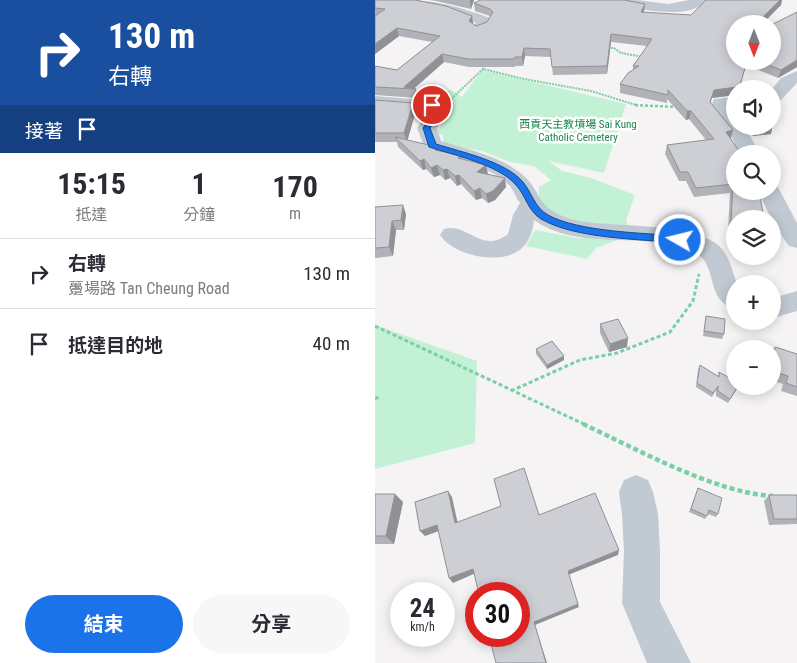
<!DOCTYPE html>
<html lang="zh-TW">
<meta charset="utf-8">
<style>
body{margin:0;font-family:"Roboto Condensed","Noto Sans TC",sans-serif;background:#f7f7f7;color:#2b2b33;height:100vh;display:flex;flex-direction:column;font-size:19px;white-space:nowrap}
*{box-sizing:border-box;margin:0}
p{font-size:16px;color:#7c7c81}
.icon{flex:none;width:28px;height:28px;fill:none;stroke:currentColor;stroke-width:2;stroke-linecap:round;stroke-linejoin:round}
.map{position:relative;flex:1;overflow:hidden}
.panel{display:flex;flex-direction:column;background:#fff;width:375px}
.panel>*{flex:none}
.banner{background:#1a4fa0;color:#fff;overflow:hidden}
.needle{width:32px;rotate:180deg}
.buttons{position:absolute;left:351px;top:15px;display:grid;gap:10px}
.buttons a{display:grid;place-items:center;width:55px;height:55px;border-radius:50%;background:#fff;box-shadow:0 2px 12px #0003;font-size:25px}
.speed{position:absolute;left:15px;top:582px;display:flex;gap:10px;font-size:25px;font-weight:700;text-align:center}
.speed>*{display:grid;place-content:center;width:65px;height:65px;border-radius:50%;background:#fff;box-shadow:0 2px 12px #0003;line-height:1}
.speed small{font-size:12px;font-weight:400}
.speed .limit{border:8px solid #d22;background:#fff;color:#111}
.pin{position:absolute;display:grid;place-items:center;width:42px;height:42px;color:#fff;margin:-21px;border:2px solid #fff;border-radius:50%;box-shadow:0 1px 5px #0007}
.me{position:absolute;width:55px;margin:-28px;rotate:278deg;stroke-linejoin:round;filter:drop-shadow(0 0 4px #0008)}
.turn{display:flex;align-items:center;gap:18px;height:105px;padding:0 25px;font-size:22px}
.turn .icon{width:65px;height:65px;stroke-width:2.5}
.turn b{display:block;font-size:35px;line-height:42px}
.then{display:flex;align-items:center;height:48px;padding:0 25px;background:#0003;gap:10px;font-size:19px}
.eta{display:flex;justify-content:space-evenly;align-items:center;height:85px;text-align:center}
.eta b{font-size:30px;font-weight:700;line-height:35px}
.primary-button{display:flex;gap:10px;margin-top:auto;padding:10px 25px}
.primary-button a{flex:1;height:58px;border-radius:30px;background:#1a73e8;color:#fff;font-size:20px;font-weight:700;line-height:58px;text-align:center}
.primary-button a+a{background:#f7f7f7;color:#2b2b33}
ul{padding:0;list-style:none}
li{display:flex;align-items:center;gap:15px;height:70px;padding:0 25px;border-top:1px solid #e1e1e2}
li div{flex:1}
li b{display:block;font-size:19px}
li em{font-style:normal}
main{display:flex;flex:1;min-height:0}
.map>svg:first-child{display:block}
</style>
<main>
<section class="panel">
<div class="banner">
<div class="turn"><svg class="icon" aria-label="right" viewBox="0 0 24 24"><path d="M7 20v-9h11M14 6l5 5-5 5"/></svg><div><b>130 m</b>右轉</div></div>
<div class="then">接著<svg class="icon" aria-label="arrive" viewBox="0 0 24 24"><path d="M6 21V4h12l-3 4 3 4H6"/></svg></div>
</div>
<div class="eta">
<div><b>15:15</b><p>抵達</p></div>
<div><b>1</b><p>分鐘</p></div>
<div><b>170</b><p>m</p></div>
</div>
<ul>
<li><svg class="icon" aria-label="right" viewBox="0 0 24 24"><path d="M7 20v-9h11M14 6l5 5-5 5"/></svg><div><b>右轉</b><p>躉場路 Tan Cheung Road</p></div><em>130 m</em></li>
<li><svg class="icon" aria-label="arrive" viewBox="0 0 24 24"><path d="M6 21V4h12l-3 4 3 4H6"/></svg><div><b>抵達目的地</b></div><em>40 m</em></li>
</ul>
<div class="primary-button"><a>結束</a><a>分享</a></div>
</section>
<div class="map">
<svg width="422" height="663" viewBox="0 0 422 663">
<rect width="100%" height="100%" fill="#f5f3f3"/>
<path fill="#c3f1d5" d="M107 70 251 104 229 173 174 161 187 171 216 178 260 195 251 220 255 235 221 248 212 259 151 246 160 230 208 239 207 223 163 209 164 187 176 180 159 166 135 162 107 151 69 145 68 135 60 133 67 125 61 93 76 90 87 97Z
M0 325 102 361 100 443 0 469Z"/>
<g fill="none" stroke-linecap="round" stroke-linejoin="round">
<path stroke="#7ad0a6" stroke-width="2" stroke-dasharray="2 1" stroke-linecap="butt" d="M233 48H239L246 53 268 57
M110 65 108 69 149 79 216 91 264 106
M74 101 108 69"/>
<path stroke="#7ad0a6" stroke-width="2.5" stroke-dasharray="3 2" stroke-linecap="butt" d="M260 105 301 107"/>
<path stroke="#7ad0a6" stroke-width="3" stroke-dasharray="4 2.5" stroke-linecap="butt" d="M0 326 211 425
M136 391 205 360 242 353 295 332 318 301 324 274
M0 399 5 396"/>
<path stroke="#7ad0a6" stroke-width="4.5" stroke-dasharray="5 3" stroke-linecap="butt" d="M208 424C262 449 340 493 398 496"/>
<path fill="#c1cad2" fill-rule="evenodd" d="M26 0C61 0 82 6 115 18L117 21C112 29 108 34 99 31L97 28 101 23 73 12 28 3Z
M232 0H262L293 4 314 0H332C315 22 262 8 239 4Z
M422 71V83L404 102 398 103 397 89 406 78Z
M0 96 63 101 71 112 62 128 66 141C93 150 128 156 150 177 165 191 162 205 185 215 200 222 218 223 234 224 263 226 292 226 321 235 329 237 338 240 344 246 355 256 357 271 362 284H360V309C334 301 341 278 329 260 325 254 316 250 309 248 261 232 203 251 159 220 158 229 156 238 149 246 131 267 79 257 65 235L69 229C93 222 106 255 133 234L138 215 145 203C141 198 139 191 135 186 117 166 75 158 50 149L42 128 53 112 51 110 0 106Z
M360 97V107L353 109 360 117V126H368L376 137 384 154H364L357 138 335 109 339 99Z
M398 185 402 186 405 191 422 223V248L414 246 399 225 383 191H398Z
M422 291V311L398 318V298Z
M261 475 273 480 278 492 283 514 285 551V602L316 663H272L247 603 249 551 247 514 244 492 249 480Z"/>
</g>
<path fill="#b0b2b7" d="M0 0 97 16 98 24 101 26 112 22 115 16 100 11 99 3 270 4 269 13 316 15 331 0H407L406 5 387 24H360V61H398L422 67 403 78 371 65 364 89H360V95L337 98 336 103 358 130 356 138 388 213 386 219H360V233L353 232 355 193 319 197 311 181H304L290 154 292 145 331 140 314 119 311 120 292 99V103L245 93V84L258 70V66L272 46 236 42 232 74 178 75 176 57 150 56 148 66H140V67H94L69 62 39 89H41L43 98 0 95V66L22 70 57 42 24 36 0 54Z
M54 0H99L96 9 61 1Z
M0 100 38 103 41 111 32 140 63 151 88 156V160L113 174 131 187 120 200 113 203 107 198 101 200 86 184 82 186 75 178 70 180 65 175 59 177 51 169 48 170 23 147 22 142H0Z
M370 126H395L396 134 378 136Z
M0 207 31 214 29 230H21L18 256 0 258Z
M331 316 349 334 347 339 328 336Z
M225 324 252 347 234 352 225 333Z
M400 347 422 354V396L406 391 408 384 399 381 401 374 398 373V352Z
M161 349 189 360 172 369 161 354Z
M325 365 343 376 344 372 364 386 353 403 341 396V390L337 397 321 387 323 370Z
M323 488 343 514 341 517 333 514 330 519 314 512Z
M0 494 28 502 19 544H0Z
M394 495H422V524L394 525 389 501Z"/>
<path fill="#909195" d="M95 0H99L96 9 95 2Z
M405 0H407L406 5 387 24H381Z
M270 4 269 11 265 20 266 12Z
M97 16 98 24 94 21Z
M22 28 24 36 0 54V44Z
M236 34V42L232 74V66Z
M149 48 150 56 148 66 147 57Z
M67 54 69 62 38 89 29 87Z
M422 60V67L403 78 406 70Z
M362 87 361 89H360V95L337 98 334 110 339 90Z
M38 103 41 111 32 142 29 133Z
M312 111H316L314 119 311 120Z
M397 129 396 134 378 136 379 131Z
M358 130 355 139 351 132Z
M49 159 51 169 48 170 45 161Z
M62 165 65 175 59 177 56 168Z
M111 165 113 174 102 172Z
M72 169 75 178 70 180 68 170Z
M84 175 86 184 82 186 80 176Z
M130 178 131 187 120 200 113 203 111 194Z
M105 188 107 198 101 200 99 191Z
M28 205 31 214 29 230 26 220Z
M17 221 21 230 18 256 14 247Z
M253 338 252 347 234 352 235 344Z
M189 356V360L172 369V365Z
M73 491 77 497 84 529 80 523Z
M20 494 28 502 19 544 11 536Z
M62 525 67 530 50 536 45 531Z
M244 550 243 555 193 575V571Z
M98 569 101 573 78 583 74 578Z
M203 604 204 607 160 625 172 663H171L159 622Z"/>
<path fill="#cdcfd5" stroke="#909195" d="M0 0H40L71 6 97 16 94 21 101 26 112 22 118 12 115 9 99 3 105 0H249L270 4 266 12 316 15 331 0H405L381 24H360V61H372L364 89 362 87 339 90 335 102 358 130 351 132 366 154H360V191H384L388 213 372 212 371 219H360V224L356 223 358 184 321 188 313 172H305L292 145 339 139 316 111H312L293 90V95L245 84 253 73 264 66H258L277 39 236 34 232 66 177 67 175 49 149 48 147 57H140L139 59H93L67 54 29 87 41 89 0 87V66L22 70 65 36 22 28 0 44V16L10 9 0 8Z
M422 12V60L406 70 384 61H398V24Z
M0 100 38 103 29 133H0Z
M375 126H395L397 129 379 131Z
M20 137 62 147 60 150 88 156 83 158 111 165 102 172 130 178 118 191 111 194 105 188 99 191 84 175 80 176 72 169 68 170 62 165 56 168 49 159 45 161Z
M28 205 26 220 17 221 14 247 0 248V207Z
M331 316 350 319 349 334 329 331Z
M243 319 253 338 235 344 225 324Z
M177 341 189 356 172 365 161 349Z
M400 347 422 354V387L411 383 413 376 404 373 405 366 398 363Z
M325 365 344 377V372L360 381V386H363L355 399 343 391V386L338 393 322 383Z
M149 468 164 515 220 493 244 550 193 571 203 604 159 622 171 663H121L114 636H144V594H104L98 569 74 578 62 525 45 531 40 502 73 491 80 523 126 506 119 479Z
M323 488 347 498 343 514 334 510 332 516 316 509Z
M0 494H20L11 536H0Z
M394 495H422V519H399Z"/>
<path fill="#1a73e8" stroke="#114b97" d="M54 103H60L66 112 55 128 61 144C86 152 130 161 148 182 157 193 160 208 173 215 204 232 269 233 305 236L310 240 305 243C266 239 200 239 166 219 153 211 151 196 141 185 124 165 79 155 54 147L48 128 59 112 53 105Z"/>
<g text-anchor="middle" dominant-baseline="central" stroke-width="5" stroke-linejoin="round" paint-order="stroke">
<g font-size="11" fill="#17864f" stroke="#fff">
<text x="203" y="124">西貢天主教墳場 Sai Kung<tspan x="203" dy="13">Catholic Cemetery</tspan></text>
</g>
</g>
</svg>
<div class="buttons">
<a><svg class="needle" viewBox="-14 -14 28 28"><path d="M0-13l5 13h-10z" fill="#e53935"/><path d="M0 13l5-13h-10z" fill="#7c7c81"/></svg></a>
<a><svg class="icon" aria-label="sound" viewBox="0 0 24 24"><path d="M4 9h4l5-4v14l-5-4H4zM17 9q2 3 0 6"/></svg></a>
<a><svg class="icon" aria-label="search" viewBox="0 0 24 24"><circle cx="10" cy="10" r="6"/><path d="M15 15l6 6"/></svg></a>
<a><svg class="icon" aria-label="layers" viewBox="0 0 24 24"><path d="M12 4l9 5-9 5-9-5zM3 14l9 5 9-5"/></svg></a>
<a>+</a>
<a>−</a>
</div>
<div class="speed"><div>24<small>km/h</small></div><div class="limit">30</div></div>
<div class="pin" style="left:57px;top:105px;background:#d93025"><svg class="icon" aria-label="arrive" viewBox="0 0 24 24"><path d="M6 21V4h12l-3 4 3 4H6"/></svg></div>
<svg class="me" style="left:305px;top:240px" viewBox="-20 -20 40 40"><circle r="17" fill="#1a73e8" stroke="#fff" stroke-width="3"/><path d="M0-11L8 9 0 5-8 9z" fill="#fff"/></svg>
</div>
</main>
